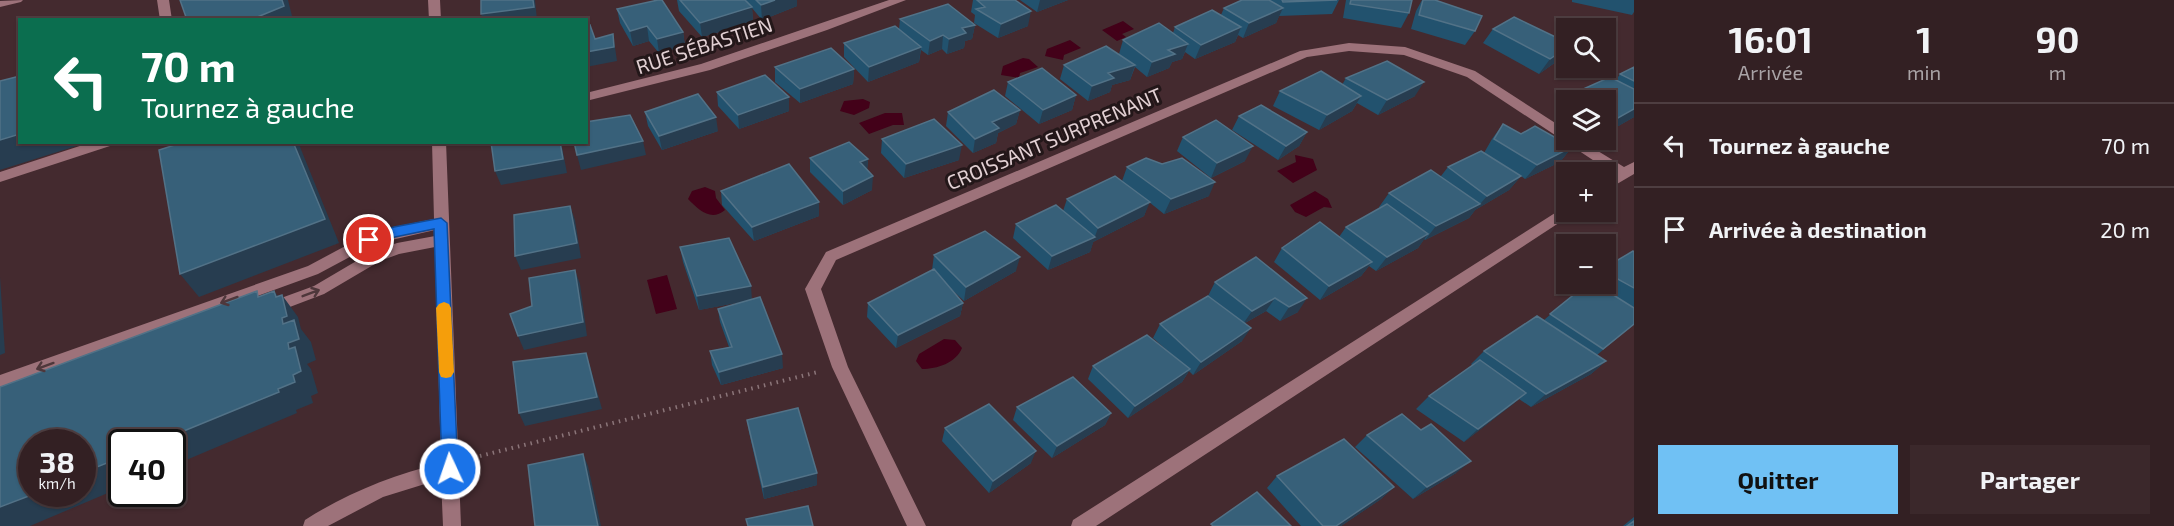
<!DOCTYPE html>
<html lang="fr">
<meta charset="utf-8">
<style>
body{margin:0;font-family:"Exo 2",sans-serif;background:#3b282b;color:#f1f3f6;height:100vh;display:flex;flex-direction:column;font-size:22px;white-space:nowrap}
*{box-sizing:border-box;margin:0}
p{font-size:20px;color:#a9a3a6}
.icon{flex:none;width:33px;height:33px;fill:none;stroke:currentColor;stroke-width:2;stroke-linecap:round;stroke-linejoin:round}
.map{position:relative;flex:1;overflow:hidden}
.details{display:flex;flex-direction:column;background:#332023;width:540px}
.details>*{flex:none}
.hud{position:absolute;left:18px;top:18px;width:570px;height:126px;border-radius:0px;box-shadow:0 2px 4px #0004,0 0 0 2px #4e3e41;background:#0b6e4f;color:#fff;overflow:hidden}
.buttons{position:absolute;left:1556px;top:18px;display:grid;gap:12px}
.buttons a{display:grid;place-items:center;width:60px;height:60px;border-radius:0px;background:#332023;box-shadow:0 2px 4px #0004,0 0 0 2px #4e3e41;font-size:30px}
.speed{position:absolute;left:18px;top:429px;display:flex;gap:12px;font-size:30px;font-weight:700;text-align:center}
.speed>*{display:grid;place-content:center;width:78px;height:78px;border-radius:50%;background:#332023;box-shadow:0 2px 4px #0004,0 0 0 2px #4e3e41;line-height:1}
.speed small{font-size:15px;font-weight:400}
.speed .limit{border:3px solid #111;border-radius:9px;background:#fff;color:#111}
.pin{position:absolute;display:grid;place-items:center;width:51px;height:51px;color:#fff;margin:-26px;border:3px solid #fff;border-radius:50%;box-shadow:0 2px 6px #0007}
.me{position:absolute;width:66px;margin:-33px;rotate:357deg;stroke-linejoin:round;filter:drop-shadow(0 0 4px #0008)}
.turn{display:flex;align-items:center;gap:21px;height:126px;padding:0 24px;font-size:27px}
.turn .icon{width:78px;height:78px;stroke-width:2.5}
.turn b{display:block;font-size:42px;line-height:51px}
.eta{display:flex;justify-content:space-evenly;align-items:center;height:102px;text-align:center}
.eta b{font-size:36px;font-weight:700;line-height:42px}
.action{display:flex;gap:12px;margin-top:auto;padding:12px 24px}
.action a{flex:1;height:69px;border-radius:0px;background:#70c1f4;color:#111;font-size:24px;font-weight:700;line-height:69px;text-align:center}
.action a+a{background:#3b282b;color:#f1f3f6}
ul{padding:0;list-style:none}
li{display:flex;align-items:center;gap:18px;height:84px;padding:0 24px;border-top:2px solid #4e3e41}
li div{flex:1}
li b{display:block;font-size:22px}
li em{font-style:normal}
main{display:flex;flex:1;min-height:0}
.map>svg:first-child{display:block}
</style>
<main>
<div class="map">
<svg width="1634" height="526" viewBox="0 0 1634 526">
<rect width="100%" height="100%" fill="#442a2f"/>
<path fill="#430119" d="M1123 21 1134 29 1122 34 1126 37 1117 41 1102 30Z
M1070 40 1081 48 1064 55 1063 60 1045 56 1047 49Z
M1023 58 1029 59 1038 67 1020 73 1019 78 1001 75 1003 66Z
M863 99 870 102 869 108 854 115 840 111 844 101Z
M885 113H902L904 125H893L869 134 859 123Z
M1295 155 1313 159 1317 170 1293 183 1277 171 1296 162Z
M705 187 715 191 716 198 725 210C711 222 699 210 688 199L692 191Z
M1315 191 1328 199 1332 208 1324 207 1306 217 1295 212 1290 205Z
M667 275 677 309 656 314 647 280Z
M944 339 955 340 962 348C956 363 937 369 922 369L916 361 919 354Z"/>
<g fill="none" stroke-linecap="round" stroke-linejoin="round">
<path stroke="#8b7579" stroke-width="4" stroke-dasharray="1.5 5" stroke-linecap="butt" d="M480 456 818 372"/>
<path fill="#9d727a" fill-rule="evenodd" d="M23 0 21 2 0 7V1Z
M157 0H169L172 20H160Z
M428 0H440L441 20H429Z
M889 0H906L827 30 710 70 586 101V93L701 64Z
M1349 43 1405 47 1475 71 1566 130V140H1580L1624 167 1634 162V174L1605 191V179L1614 174 1467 77 1404 55 1349 51 1307 57 836 260 821 289 848 367 926 526H907L832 367 805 289 826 252 1300 51Z
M92 142H114L113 145 0 182V172Z
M432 142H446L461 526H443L441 479 383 497 328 526H303L305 520C347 493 393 475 441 463L435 247 399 254 380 261 324 294 274 313 268 315 262 313 260 309 262 305 314 286 370 253 397 243 435 236V230L374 244 318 274 0 389V375L308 266 364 236 394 227 434 219Z
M1566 206V212H1573L1571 215 1096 526H1071L1073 520Z"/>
</g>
<path fill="#22526e" d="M677 0H797V6L762 20 752 8 753 22 702 37 679 11Z
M973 0H1015L1028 26 998 38 974 23 975 15 971 12Z
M1020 0H1068L1037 12Z
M1242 0H1339L1332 14 1279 16 1276 23 1243 38 1238 35 1235 42 1195 59 1185 52 1182 59 1172 62 1169 68 1147 77 1135 67 1130 80 1112 85 1110 92 1088 101 1060 79 1064 65 1119 54 1123 40 1173 33 1175 27 1221 15 1224 8Z
M1346 0H1412L1409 13 1401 28 1343 18Z
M1422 0H1435L1475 31 1465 45 1411 29 1416 11Z
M1572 0H1634V12L1632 15 1572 2Z
M617 9 683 32 685 46 659 53 649 41 633 46 620 23Z
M900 19 975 25 972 39 965 41 964 48 947 54 942 49 928 55 921 50 919 62 868 82 844 57V43L899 29Z
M1493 29 1560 59 1539 74 1483 43Z
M775 67 854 69 853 84 800 103 775 82Z
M1634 67V117L1606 133 1605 100H1567L1572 94 1616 80 1620 74Z
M1346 78 1415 96 1378 115 1357 103 1352 111 1319 130 1273 106 1280 91 1342 85Z
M1008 82 1076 95 1072 110 1039 124 1005 96Z
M717 92 789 97V111L739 129 718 106Z
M1566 101V112L1560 108Z
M1020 110 1016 124 998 133 996 143 973 153 946 126 948 112Z
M645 112 718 131 662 150 648 126Z
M1239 116 1307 132 1299 146 1278 160 1232 130Z
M1503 124 1521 134 1572 147 1560 162 1525 179 1521 176 1509 190 1475 210 1469 218 1425 240 1424 239 1418 248 1376 271 1369 266 1361 276 1320 300 1274 262 1282 248 1339 237 1346 227 1380 208 1379 207 1389 193 1441 176 1448 167 1484 153 1492 139Z
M1183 137 1245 161 1211 178 1177 151Z
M882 139 959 160 904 178 881 153Z
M810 158 868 159 867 170 872 190 843 205 810 172Z
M1127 167 1209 196 1164 214 1149 202 1144 216 1093 242 1090 252 1048 270 1013 238 1016 224 1063 211 1067 199 1122 181Z
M721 191 819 202V216L754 241 722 205Z
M680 247 752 299 783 368 721 385 712 365 710 351 729 347 720 322 718 309 745 301 699 310 683 262Z
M1634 252V324L1597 355 1606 361 1591 374 1531 407 1519 399 1464 442 1416 409 1429 396 1473 366 1471 364 1484 351 1544 320 1586 284H1605V254L1618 260Z
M934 255 1016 271 964 301 950 288 963 303 960 316 896 348 867 317 868 303 933 270H932Z
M1256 257 1298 312 1280 321 1266 311 1245 323 1242 341 1193 375 1189 371 1182 382 1128 418 1088 379 1093 366 1170 353 1153 338 1160 324 1208 296 1215 282Z
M1017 407 1111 413 1105 425 1052 458 1013 420Z
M747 420 817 485 764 499 749 432Z
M945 428 1031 463 989 493 942 441Z
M1421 430 1456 473 1413 499 1355 447 1367 435Z
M1277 476 1394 487 1381 499 1341 526H1301L1267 488Z
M1634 517V526H1623Z"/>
<path fill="#273d50" d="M282 0H288L293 20H250Z
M533 0H535L537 20H483L481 14Z
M775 0H797V6L762 20 761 5Z
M1040 0H1068L1037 12Z
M752 7 753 22 702 37 700 23Z
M1283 8 1276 23 1243 38 1249 23Z
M1031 11 1028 26 998 38 1001 24Z
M975 25 972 39 965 41 964 48 947 54 949 39 962 28Z
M647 26 649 41 633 46 630 31Z
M1241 27 1235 42 1195 59 1201 45Z
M683 32 685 46 659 53 657 39Z
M613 34 617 61 586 67V52Z
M943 35 942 49 928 55 930 41Z
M1188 44 1182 59 1172 62 1169 68 1147 77 1152 62 1168 50Z
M921 47 919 62 868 82 869 67Z
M1566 48V52L1560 59 1539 74 1550 59Z
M1135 65 1130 80 1112 85 1110 92 1088 101 1092 86 1108 73Z
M854 69 853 84 800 103V89Z
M1424 82 1415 96 1378 115 1387 100Z
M1076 95 1072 110 1039 124 1043 110Z
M1361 96 1352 111 1319 130 1327 115Z
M789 97V111L739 129 738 115Z
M1634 109V117L1606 133 1618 118Z
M1020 110 1016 124 998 133 996 143 973 153 975 139 992 122Z
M716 117 718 131 662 150 659 136Z
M1307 132 1299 146 1278 160 1286 146Z
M20 134V142H89L0 170V140Z
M643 141 646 155 581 170 577 155Z
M293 142H298L339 243 199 297 180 274Z
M560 142H561L567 173 501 185 495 171Z
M962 145 959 160 904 178 906 164Z
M1253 146 1245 161 1211 178 1217 163Z
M1572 147 1560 162 1525 179 1537 165Z
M868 159 867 173 860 162Z
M873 176 872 190 843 205V191Z
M1521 176 1509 190 1475 210 1487 196Z
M1215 182 1209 196 1164 214 1171 199Z
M819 202V216L754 241 752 227Z
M1150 202 1144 216 1093 242 1098 228Z
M1480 204 1469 218 1425 240 1436 226Z
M570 206 575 220 581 258 521 270 515 256Z
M1428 234 1418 248 1376 271 1387 257Z
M1095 237 1090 252 1048 270 1052 256Z
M1020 257 1016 271 964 301 966 287Z
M1372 262 1361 276 1320 300 1329 286Z
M575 270 580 284 587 336 524 350 518 336Z
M0 277 5 353 0 355Z
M751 286 752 300 699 310 697 296Z
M274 291 284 304 282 295 298 317 301 329 311 342 316 360 307 364 311 369 318 393 311 396 313 403 296 410 297 413 172 466V442H157L278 389 293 375 289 349Z
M1275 298 1266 311 1243 324 1252 311Z
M1307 298 1298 312 1280 321 1289 307Z
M963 303 960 316 896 348 898 335Z
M1251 328 1242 341 1193 375 1201 362Z
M586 353 590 366 602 409 525 426 519 413Z
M782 354 783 368 721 385 719 372Z
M1606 361 1591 374 1531 407 1546 394Z
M1190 369 1182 382 1128 418 1135 406Z
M1526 393 1512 405 1464 442 1478 429Z
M1111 413 1105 425 1052 458 1057 446Z
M1036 451 1031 463 989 493 993 481Z
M583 454 588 466 601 526H598Z
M122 457V487L30 526H0V507L34 494H82V473Z
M1471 461 1456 473 1413 499 1427 487Z
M817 473V485L764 499 763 487Z
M1394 487 1381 499 1341 526H1336Z"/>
<path fill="#376079" stroke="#527287" stroke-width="1.5" d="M180 0H282L284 6 250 20H187Z
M481 0H533L534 7 481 14Z
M658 0H662L683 32 657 39 647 26 630 31 617 9Z
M680 0H745L752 7 700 23Z
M756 0H775L761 5Z
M977 0H1015L1031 11 1001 24 976 9 985 7Z
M1242 0H1269L1283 8 1249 23 1224 8Z
M1282 0H1337L1283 2Z
M1351 0H1412L1409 13 1350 4Z
M1423 0H1435L1482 16 1475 31 1419 15Z
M948 4 975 25 962 28 966 33 949 39 943 35 930 41 900 19Z
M1212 10 1241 27 1201 45 1175 27Z
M1514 17 1566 42V48L1550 59 1493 29Z
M1159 23 1188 44 1168 50 1175 54 1152 62 1123 40Z
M590 25 595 39 613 34 614 47 586 52V26Z
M895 26 921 47 869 67 844 43Z
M1106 46 1135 65 1108 73 1114 78 1092 86 1064 65Z
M831 48 854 69 800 89 775 67Z
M1387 61 1424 82 1387 100 1346 78Z
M1634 67V81L1620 74Z
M1042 68 1076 95 1043 110 1008 82Z
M1321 71 1361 96 1327 115 1280 91Z
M765 75 789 97 738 115 717 92Z
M20 76V134L0 140V81Z
M1610 77 1634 89V109L1618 118 1605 111V100H1584L1572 94Z
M994 90 1020 110 992 122 999 128 975 139 948 112Z
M698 94 716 117 659 136 645 112Z
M1261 105 1307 132 1286 146 1239 116Z
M630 115 643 141 577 155 574 142H586V122Z
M934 119 962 145 906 164 882 139Z
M1216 120 1253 146 1217 163 1183 137Z
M1503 124 1521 134 1535 126 1572 147 1537 165 1494 139Z
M184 142H293L325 219 180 274 159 150Z
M491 142H560L563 159 495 171Z
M849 142 868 159 860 162 873 176 843 191 810 158Z
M1481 151 1521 176 1487 196 1448 167Z
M1146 158 1162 164 1182 158 1215 182 1171 199 1127 167Z
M789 164 819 202 752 227 721 191Z
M1431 170 1480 204 1436 226 1389 193Z
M1115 176 1150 202 1098 228 1067 199Z
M1387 204 1428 234 1387 257 1346 227Z
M1056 205 1095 237 1052 256 1016 224Z
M570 206 577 243 515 256 514 215Z
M1320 222 1372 262 1329 286 1282 248Z
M985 231 1020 257 966 287 934 255Z
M729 238 751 286 697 296 680 247Z
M1633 251 1634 252V288L1605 272V254L1618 260Z
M1256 257 1307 298 1289 307 1275 298 1252 311 1215 282Z
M934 269 963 303 898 335 868 303Z
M575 270 583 322 518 336 510 314 532 306 529 278Z
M1587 284H1596L1634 308V324L1603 349 1550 314Z
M257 291 258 297 274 291 276 297 282 295 287 316 282 318 283 324 294 320 299 339 288 343 289 349 295 347 301 371 293 375 295 382 278 389 279 392 157 442H122V457L82 473V442H32V494H34L0 507V387Z
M1208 296 1251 328 1201 362 1160 324Z
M760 297 782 354 719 372 710 351 732 347 718 309Z
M1537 316 1606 361 1546 394 1484 351Z
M1147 335 1190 369 1135 406 1093 366Z
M586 353 597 397 519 413 513 362Z
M1480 360 1526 393 1478 429 1429 396Z
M1073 377 1111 413 1057 446 1017 407Z
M989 404 1036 451 993 481 945 428Z
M798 408 817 473 763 487 747 420Z
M1402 414 1421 430 1431 424 1471 461 1427 487 1367 435Z
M1344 439 1394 487 1336 526H1323L1277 476Z
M583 454 598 526H535L528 465Z
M1257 492 1291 526H1213L1211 524Z
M808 506 813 526H748L746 519Z
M1634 521V526H1627Z"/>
<defs><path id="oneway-shaft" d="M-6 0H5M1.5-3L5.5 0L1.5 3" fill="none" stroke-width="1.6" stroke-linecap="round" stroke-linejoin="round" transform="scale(1.5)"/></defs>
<g stroke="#4e373b">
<use href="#oneway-shaft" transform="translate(311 293) rotate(-21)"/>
<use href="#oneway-shaft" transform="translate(229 300) rotate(160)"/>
<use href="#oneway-shaft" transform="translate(45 366) rotate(160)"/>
</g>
<path fill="#1a73e8" stroke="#114b97" stroke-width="1.5" d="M441 218 447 223 458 469 456 474 450 476 444 474 442 469 434 229 395 237 369 245 363 240 365 237 394 227Z"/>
<path fill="#f59e0b" d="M444 302 449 304 451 308 454 372 451 377 446 378 441 377 439 372 436 308 439 304Z"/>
<g text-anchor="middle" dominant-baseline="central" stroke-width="6" stroke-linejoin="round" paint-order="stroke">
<g font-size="20" fill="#e2d0d3" stroke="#231719">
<text transform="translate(704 45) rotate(-18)">RUE SÉBASTIEN</text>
<text transform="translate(1054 138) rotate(-23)">CROISSANT SURPRENANT</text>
</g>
</g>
</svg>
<div class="buttons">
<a><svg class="icon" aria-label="search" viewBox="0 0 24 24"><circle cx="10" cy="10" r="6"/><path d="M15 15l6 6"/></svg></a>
<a><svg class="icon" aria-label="layers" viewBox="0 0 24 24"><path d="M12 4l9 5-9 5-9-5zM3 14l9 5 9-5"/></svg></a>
<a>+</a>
<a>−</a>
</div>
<div class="speed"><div>38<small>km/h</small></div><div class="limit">40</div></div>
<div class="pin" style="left:369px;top:240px;background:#d93025"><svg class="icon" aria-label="arrive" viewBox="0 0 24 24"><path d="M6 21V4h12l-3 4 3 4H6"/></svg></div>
<svg class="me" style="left:450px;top:469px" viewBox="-20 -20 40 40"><circle r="17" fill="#1a73e8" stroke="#fff" stroke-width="3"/><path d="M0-11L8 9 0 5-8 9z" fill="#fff"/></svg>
<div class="hud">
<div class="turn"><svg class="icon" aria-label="left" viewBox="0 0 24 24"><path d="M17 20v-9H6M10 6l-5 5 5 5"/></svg><div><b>70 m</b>Tournez à gauche</div></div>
</div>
</div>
<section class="details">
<div class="eta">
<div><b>16:01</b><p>Arrivée</p></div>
<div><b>1</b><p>min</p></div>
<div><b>90</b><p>m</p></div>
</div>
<ul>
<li><svg class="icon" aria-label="left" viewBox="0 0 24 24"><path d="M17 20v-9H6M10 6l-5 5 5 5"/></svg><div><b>Tournez à gauche</b></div><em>70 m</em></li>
<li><svg class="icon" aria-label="arrive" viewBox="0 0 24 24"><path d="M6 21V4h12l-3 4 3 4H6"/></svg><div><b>Arrivée à destination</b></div><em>20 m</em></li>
</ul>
<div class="action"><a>Quitter</a><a>Partager</a></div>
</section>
</main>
